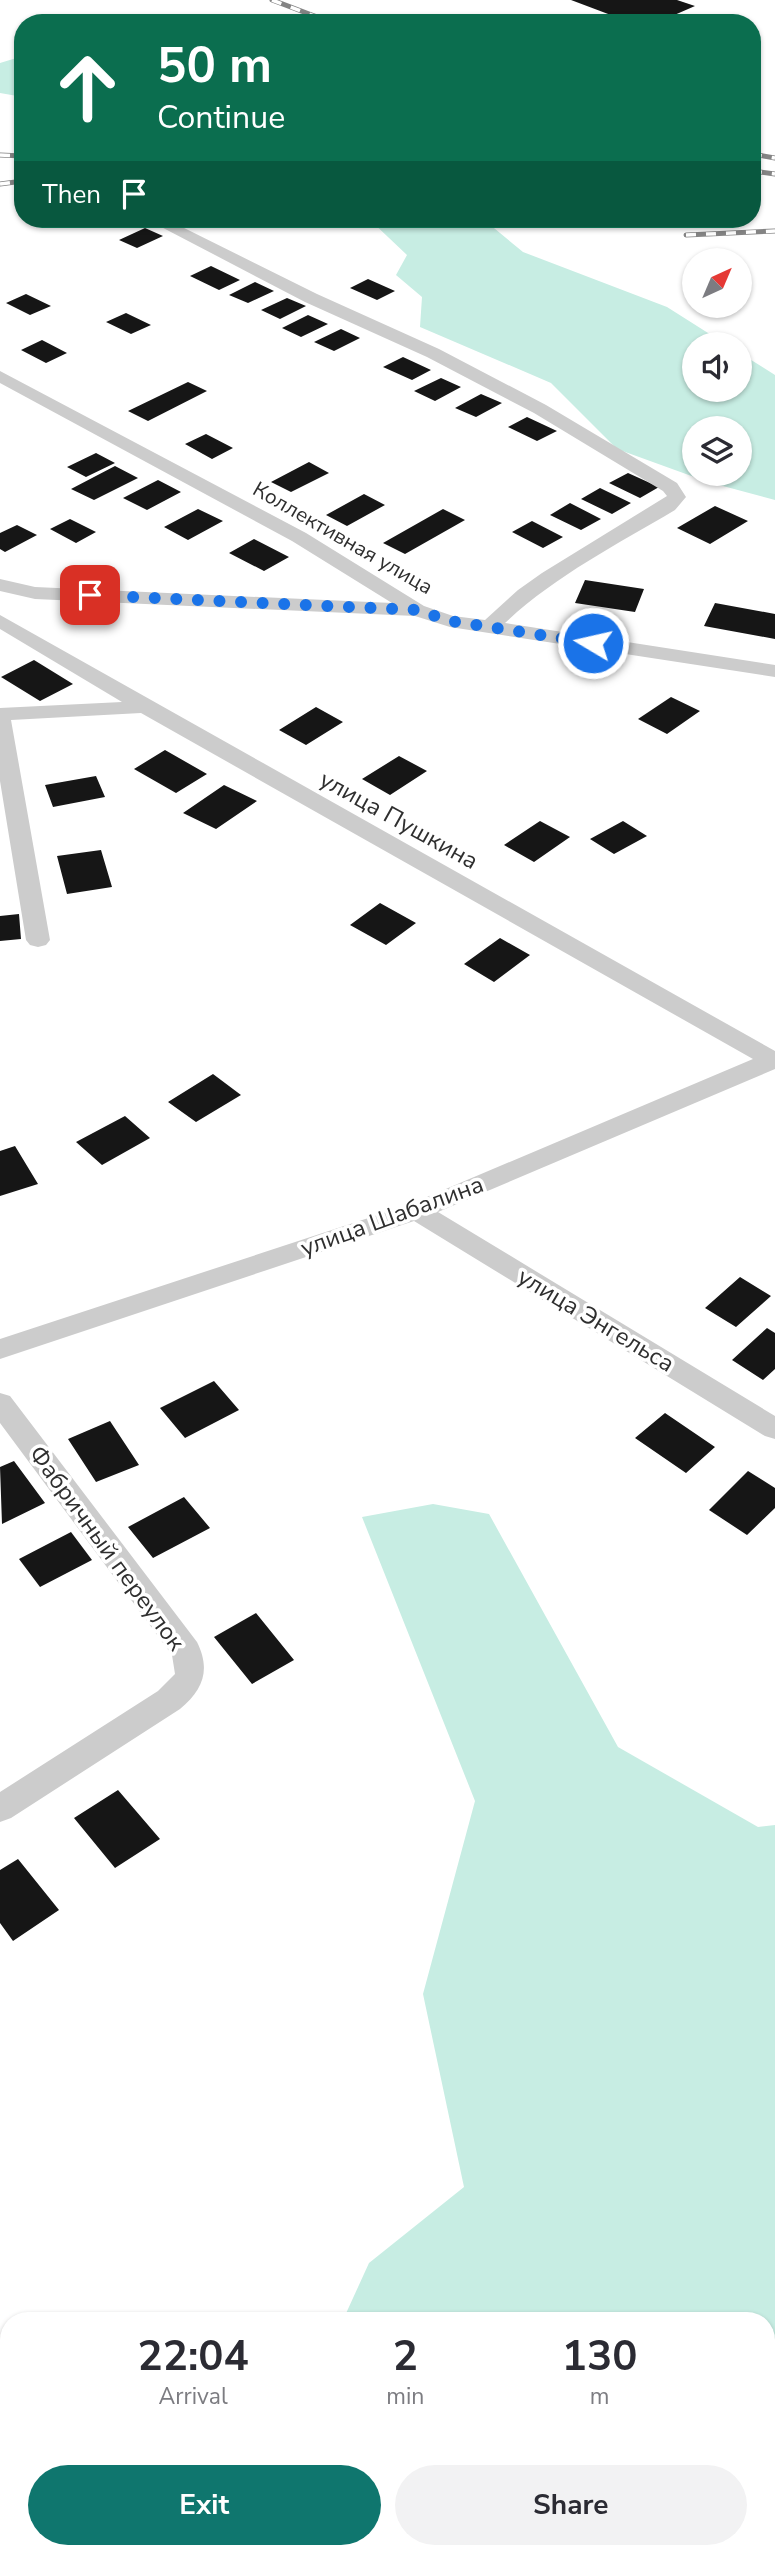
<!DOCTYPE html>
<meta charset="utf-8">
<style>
body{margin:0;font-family:"Nunito Sans",sans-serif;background:#f2f2f3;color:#2b2b33;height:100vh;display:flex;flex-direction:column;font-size:26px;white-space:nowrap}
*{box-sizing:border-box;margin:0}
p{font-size:23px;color:#7c7c81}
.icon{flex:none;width:38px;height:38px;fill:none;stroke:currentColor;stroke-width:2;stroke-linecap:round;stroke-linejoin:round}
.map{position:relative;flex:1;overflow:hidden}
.panel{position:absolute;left:0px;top:2312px;width:775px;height:247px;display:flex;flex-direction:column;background:#fff;border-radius:28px 28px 0 0;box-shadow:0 2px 5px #0004}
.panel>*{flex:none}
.banner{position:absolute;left:14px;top:14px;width:747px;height:214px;border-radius:28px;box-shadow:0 2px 5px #0004;background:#0b6e4f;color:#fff;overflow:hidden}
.needle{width:46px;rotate:44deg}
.buttons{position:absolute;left:682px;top:248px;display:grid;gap:14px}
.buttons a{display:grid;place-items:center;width:70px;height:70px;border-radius:50%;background:#fff;box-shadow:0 2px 5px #0004;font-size:35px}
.pin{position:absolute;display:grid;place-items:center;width:60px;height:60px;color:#fff;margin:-30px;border-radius:14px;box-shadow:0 4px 10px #0006}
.me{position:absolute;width:77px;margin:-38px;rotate:279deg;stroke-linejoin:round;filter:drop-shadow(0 0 5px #0008)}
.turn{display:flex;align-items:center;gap:24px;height:147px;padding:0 28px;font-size:32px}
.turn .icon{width:91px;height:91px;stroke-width:2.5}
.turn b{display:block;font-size:49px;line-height:60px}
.then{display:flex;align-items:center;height:66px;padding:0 28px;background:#0003;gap:14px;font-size:26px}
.eta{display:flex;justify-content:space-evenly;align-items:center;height:119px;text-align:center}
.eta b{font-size:42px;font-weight:700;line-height:49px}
.cta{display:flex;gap:14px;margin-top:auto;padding:14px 28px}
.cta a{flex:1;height:80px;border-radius:42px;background:#0f766e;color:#fff;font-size:28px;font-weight:700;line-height:80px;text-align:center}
.cta a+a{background:#f2f2f3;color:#2b2b33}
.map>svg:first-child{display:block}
</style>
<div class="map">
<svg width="775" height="2558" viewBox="0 0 775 2558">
<rect width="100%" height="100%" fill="#fff"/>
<path fill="#c7ede3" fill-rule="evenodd" d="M23 56V97L0 93V63Z
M369 219H483L523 252 667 307 727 345H695V390H740V353L775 375V500L708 482 617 449 551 383 420 327 422 297 396 275 407 255ZM695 429H740V474H695Z
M433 1504 489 1514 618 1747 758 1827 775 1825V2558H53L55 2550H766V2320H343L369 2263 464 2187 423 1994 475 1801 362 1517Z"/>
<path fill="#161616" d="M571 0H677L695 6 656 23H632Z
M145 228 163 236 137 248 119 240Z
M211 266 240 280 219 290 190 276Z
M368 279 395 291 377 300 350 288Z
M255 282 274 291 248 303 229 295Z
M26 294 51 306 30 315 6 303Z
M287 298 306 306 280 319 261 310Z
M126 313 151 325 131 334 106 322Z
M308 315 328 324 301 337 282 328Z
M341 329 360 338 334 351 314 342Z
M42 340 67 353 46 363 21 350Z
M403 357 431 370 412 380 383 367Z
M441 378 461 387 435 401 414 391Z
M188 382 207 391 148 421 128 411Z
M481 394 502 403 476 417 455 408Z
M527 417 557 431 537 441 508 427Z
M206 434 233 448 212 459 185 444Z
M96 453 115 463 86 477 67 467Z
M309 462 329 473 291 492 271 482Z
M115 466 138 478 94 500 71 489Z
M628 473 659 487 640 498 609 483Z
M158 480 181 492 147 510 123 498Z
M600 488 631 503 612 514 581 499Z
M364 494 385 505 347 526 326 515Z
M570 503 601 519 581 530 550 515Z
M715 506 748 521 710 544 677 528Z
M198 509 223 521 188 540 164 527Z
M443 509 465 520 405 554 383 543Z
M70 519 96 532 76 543 50 529Z
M532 521 563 537 543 548 512 532Z
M17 525 37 535 5 552 0 549V533Z
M254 539 289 557 264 571 229 553Z
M585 580 644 589 635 612 575 603Z
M715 603 775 614V639L704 626Z
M34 660 73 684 40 701 1 677Z
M671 697 700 711 667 734 638 719Z
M316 707 343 722 306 745 279 730Z
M165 750 207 774 176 793 134 769Z
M399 756 427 771 390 795 362 779Z
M96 776 105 797 53 807 45 785Z
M224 785 257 801 216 829 183 813Z
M540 821 570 837 534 862 504 845Z
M623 821 647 836 614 854 590 839Z
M101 850 112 887 67 894 57 856Z
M380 903 416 923 386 945 350 925Z
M19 914 21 939 0 941V916Z
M500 938 530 955 494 982 464 964Z
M213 1074 241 1095 196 1122 168 1102Z
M125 1116 150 1138 102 1165 76 1142Z
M15 1146 38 1184 0 1196V1151Z
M740 1277 771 1296 736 1327 705 1308Z
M767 1328 775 1333V1369L763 1380 732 1360Z
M214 1381 239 1410 185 1438 160 1408Z
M665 1413 715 1447 686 1473 635 1438Z
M110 1421 139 1465 96 1482 68 1439Z
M14 1461 45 1503 2 1524 0 1467Z
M748 1471 775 1488V1508L747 1535 709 1510Z
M184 1497 210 1528 153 1558 128 1527Z
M71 1532 92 1560 40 1587 19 1559Z
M256 1613 294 1660 252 1684 214 1637Z
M118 1790 160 1839 115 1868 74 1818Z
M18 1859 59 1910 13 1941 0 1923V1870Z"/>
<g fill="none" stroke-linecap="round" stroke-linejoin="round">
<path fill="#ccc" fill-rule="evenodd" d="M146 219H166L317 294 439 349 546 405 677 483 686 497 675 510C616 545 555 576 505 623L775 665V677L450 627 415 616 35 599 0 591V579L35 587 392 603 292 541 0 383V371L306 533 424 606 453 616 485 620 518 590 542 573 667 496 663 491 534 413 427 357 305 302Z
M0 615 775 1051V1069L438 1212 775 1416V1439L765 1436 414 1221 0 1359V1339L408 1205 753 1059 141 713 11 720 50 940 46 945 38 947 30 945 26 940 0 781V708L122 702 0 629Z
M0 1393 10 1396 197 1642C211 1670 203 1690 180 1709L11 1818 0 1822V1792L158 1691 175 1674 172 1655 0 1423Z"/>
<g stroke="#848484" stroke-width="5">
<path id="rail" d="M272 0 333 23
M752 154 775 158
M0 155 23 156
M752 171 775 174
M0 184 23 181
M686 235 775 231"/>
</g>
<use href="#rail" stroke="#fff" stroke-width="3.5" stroke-dasharray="10" stroke-linecap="butt"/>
</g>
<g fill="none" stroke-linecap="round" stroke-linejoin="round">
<path stroke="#1a73e8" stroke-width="12" stroke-dasharray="0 21.6" d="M90 595 417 610 450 621 593 643"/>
</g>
<g text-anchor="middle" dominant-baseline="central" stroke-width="7" stroke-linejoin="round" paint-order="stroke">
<g font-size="21" fill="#2f2f2f" stroke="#fff">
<text transform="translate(343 538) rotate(30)">Коллективная улица</text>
</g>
<g font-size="24" fill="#2f2f2f" stroke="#fff">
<text transform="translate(399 820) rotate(29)">улица Пушкина</text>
<text transform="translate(392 1216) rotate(-20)">улица Шабалина</text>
<text transform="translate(596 1320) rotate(31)">улица Энгельса</text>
<text transform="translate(107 1548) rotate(54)">Фабричный переулок</text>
</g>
</g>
</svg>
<div class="buttons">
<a><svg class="needle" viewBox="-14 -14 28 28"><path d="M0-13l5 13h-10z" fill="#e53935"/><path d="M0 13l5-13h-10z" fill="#7c7c81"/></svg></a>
<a><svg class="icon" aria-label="sound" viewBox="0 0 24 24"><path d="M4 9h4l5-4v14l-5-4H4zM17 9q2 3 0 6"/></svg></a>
<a><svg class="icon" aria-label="layers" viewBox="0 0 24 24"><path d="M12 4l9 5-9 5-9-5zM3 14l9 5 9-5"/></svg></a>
</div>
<div class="pin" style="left:90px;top:595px;background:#d93025"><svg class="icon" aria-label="arrive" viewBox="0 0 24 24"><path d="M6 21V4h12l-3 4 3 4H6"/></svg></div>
<svg class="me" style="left:593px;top:643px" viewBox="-20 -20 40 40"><circle r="17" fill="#1a73e8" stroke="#fff" stroke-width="3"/><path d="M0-11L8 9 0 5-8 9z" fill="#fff"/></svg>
<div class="banner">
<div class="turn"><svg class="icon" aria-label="ahead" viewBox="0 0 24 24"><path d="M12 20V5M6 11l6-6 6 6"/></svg><div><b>50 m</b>Continue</div></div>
<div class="then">Then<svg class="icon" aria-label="arrive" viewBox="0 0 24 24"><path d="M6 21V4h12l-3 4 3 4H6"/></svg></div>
</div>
<section class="panel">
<div class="eta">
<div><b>22:04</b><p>Arrival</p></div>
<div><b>2</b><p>min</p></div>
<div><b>130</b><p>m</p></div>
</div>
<div class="cta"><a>Exit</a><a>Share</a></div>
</section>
</div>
